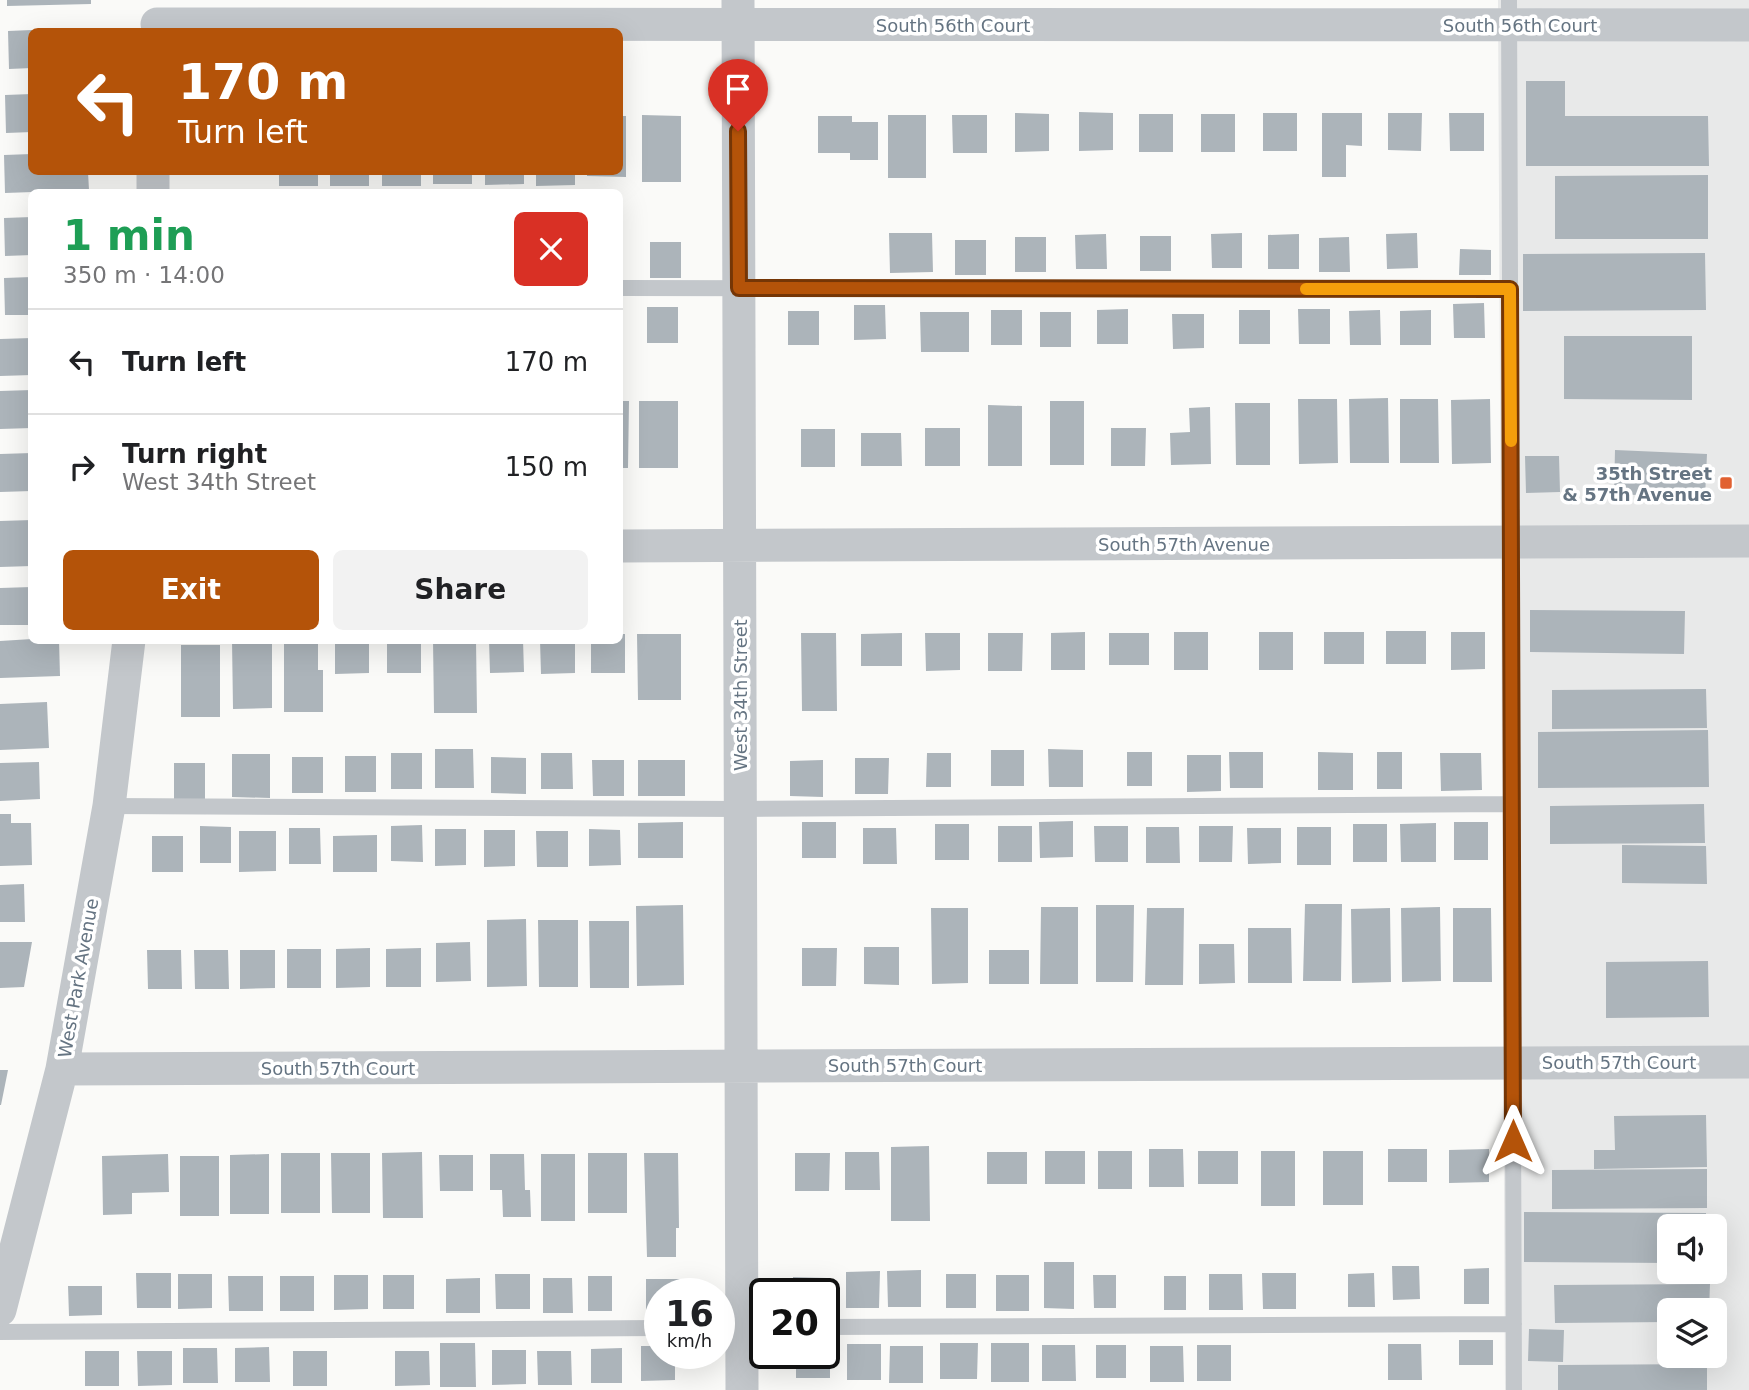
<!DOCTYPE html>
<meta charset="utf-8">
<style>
body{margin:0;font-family:"DejaVu Sans",sans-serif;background:#f2f2f2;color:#202124;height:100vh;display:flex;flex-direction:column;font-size:26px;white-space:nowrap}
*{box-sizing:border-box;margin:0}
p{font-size:23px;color:#757577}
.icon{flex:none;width:38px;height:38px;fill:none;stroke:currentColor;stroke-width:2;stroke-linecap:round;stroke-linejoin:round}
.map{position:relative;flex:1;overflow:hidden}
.drawer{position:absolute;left:28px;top:189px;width:595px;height:455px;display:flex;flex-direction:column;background:#fff;border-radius:10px;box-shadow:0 7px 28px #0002}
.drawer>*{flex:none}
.banner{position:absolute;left:28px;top:28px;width:595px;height:147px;border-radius:10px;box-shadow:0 7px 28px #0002;background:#b45309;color:#fff;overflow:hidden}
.buttons{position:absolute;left:1657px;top:1214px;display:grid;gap:14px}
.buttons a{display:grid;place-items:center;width:70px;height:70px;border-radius:10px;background:#fff;box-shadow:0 7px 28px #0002;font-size:35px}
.speed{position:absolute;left:644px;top:1278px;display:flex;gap:14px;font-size:35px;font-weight:700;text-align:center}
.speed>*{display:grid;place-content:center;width:91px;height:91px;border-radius:50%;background:#fff;box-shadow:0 7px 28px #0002;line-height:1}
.speed small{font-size:18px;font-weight:400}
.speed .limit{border:4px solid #111;border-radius:10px;background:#fff;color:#111}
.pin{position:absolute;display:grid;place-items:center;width:60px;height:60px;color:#fff;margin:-72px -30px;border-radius:50% 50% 50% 0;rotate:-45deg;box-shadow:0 0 7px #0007}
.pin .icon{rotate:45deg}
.me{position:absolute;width:77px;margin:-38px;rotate:0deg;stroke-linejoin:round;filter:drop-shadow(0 0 5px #0008)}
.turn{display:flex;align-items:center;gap:24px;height:147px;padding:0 35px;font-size:32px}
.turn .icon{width:91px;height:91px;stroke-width:2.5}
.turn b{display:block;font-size:49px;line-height:60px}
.round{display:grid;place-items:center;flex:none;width:74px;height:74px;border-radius:10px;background:#f2f2f2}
.head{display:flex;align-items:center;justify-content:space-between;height:119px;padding:0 35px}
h1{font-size:42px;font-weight:800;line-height:52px;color:#1e9e55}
.button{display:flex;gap:14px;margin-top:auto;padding:14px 35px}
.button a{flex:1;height:80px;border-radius:10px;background:#b45309;color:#fff;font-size:28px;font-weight:800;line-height:80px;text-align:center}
.button a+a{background:#f2f2f2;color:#202124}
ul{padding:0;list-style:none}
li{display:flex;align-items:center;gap:21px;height:105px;padding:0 35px;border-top:2px solid #e0e0e0}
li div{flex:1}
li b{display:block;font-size:26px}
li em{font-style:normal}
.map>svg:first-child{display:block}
</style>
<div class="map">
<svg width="1749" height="1390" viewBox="0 0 1749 1390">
<rect width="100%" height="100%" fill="#fafaf8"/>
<path fill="#e8e9e9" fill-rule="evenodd" d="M1498 0H1749V1390H1505ZM1670 1227H1715V1272H1670ZM1670 1311H1715V1356H1670Z"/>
<path fill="#acb4ba" d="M7 0H91V4L7 6Z
M32 30V68L9 69 8 31Z
M1526 81H1565V116H1708L1709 166H1526Z
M32 94V132L6 133 5 95Z
M1079 112 1113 113V150L1079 151Z
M1015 113 1049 114V151L1015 152Z
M1263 113H1297V151H1263Z
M1322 113H1362V146L1346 145V177H1322Z
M1388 113H1422L1421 151 1388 150Z
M1449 113H1484V151H1450Z
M1139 114H1173V152H1139Z
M1201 114H1235V152H1201Z
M642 115 681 116V182H642Z
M888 115H926V178H888Z
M952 115H987V153H953Z
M620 116H626V177L587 176V172H620Z
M818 116H852V122H878V160H850V153H818Z
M32 154V172H88L89 190 5 193 4 155Z
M279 172H318V186H279Z
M330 172H369V186H330Z
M382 172H421V186H382Z
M433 172H472V184H433Z
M485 172H524V184L485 185Z
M536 172H575V185L536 186Z
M1708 175V239H1555V176Z
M32 217V255L5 256 4 218Z
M889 233H932L933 272 890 273Z
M1242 233V268H1212L1211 234Z
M1417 233 1418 268 1387 269 1386 234Z
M1106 234 1107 269H1076L1075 235Z
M1299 234V269H1268V235Z
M1140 236H1171V271H1140Z
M1015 237H1046V272H1015Z
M1349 237 1350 272H1319V238Z
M955 240H986V275H955Z
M650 242H681V278H650Z
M1460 249 1491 250V275H1459Z
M1705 253 1706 310 1523 311V254Z
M32 277V315H5L4 278Z
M1484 303 1485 338H1454L1453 304Z
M854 305H885L886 339 854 340Z
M647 307H678V343H647Z
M1128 309V344H1097V310Z
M1298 309H1330V344H1299Z
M991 310H1022V345H991Z
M1239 310H1270V344H1239Z
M1380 310 1381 345H1350L1349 311Z
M1431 310V345H1400V311Z
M788 311H819V345H788Z
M920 312H969V352H921Z
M1040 312H1071V347H1040Z
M1172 314H1204V348L1173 349Z
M1564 336H1692V400L1564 399Z
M32 338V375L0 376V339Z
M32 390V428L0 429V391Z
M1388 398 1389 463H1350L1349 399Z
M1298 399H1337L1338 463 1299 464Z
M1400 399H1438L1439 463H1400Z
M1490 399 1491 463 1452 464 1451 400Z
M620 401H629L628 468H620Z
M639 401H678V468H639Z
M1050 401H1084V465H1050Z
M1235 403H1270V465H1236Z
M988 405 1022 406V466H988Z
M1210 407 1211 464 1171 465 1170 433 1190 432 1189 408Z
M925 428H960V466H925Z
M1111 428H1146L1145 466H1111Z
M801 429H835V467H801Z
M861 433H901L902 466H861Z
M1615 450 1707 454 1705 498 1614 494Z
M32 453V491L0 492V454Z
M1525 456H1559L1560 492 1526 493Z
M32 520V566L0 567V521Z
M32 587V625H0V588Z
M1530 610 1685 611 1684 654 1530 652Z
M1386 631H1426V664H1386Z
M1085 632V670H1051V633Z
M1174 632H1208V670H1174Z
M1259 632H1293V670H1259Z
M1324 632H1364V664H1324Z
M1451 632H1485V669L1451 670Z
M801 633H836L837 711H802Z
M902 633V666H861V634Z
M925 633H960V670L926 671Z
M988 633H1023L1022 671H988Z
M1109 633H1149V665H1109Z
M620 634H625V673H591V640H620Z
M637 634H681V700H638Z
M32 639 59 640 60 676 0 678V641Z
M232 640H272V708L233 709Z
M284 640H318V670H323V712H284Z
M335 640H369V673L335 674Z
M387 640H421V673H387Z
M433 640H476L477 713H434Z
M489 640H523L524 672 490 673Z
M540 640H575V673L541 674Z
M181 645H220V717H181Z
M1706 689 1707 728 1552 729V690Z
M47 702 49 748 0 750V704Z
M1708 730 1709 787 1538 788V732Z
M435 749H473L474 788H435Z
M1048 749 1083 750V787H1049Z
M991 750H1024V786H991Z
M1127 752H1152V786H1127Z
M1229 752H1263V788H1230Z
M1318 752 1353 753V790H1318Z
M1377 752H1402V789H1377Z
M391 753H422V789H391Z
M541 753H572L573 789H541Z
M927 753H951V787H926Z
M1440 753H1481L1482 790 1441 791Z
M232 754H270V798L232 797Z
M1187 755H1221V791L1187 792Z
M345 756H376V792H345Z
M292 757H323V793H292Z
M491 757 526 758V794L491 793Z
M855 758H889L888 794H855Z
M592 760H624V796H593Z
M638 760H685V796H638Z
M823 760V797L790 796V761Z
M39 762 40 799 0 801V763Z
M174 763H205V799H174Z
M1704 804 1705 843 1550 844V806Z
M0 814H11V823H31L32 865 0 866Z
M1073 821V857L1040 858 1039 822Z
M683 822V858H638V823Z
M802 822H836V858H802Z
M1454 822H1488V860H1454Z
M1436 823V862H1401L1400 824Z
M935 824H969V860H935Z
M1353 824H1387V862H1353Z
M422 825 423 862 391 861V826Z
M200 826 231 827V863H200Z
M998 826H1032V862H998Z
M1094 826H1128V862H1095Z
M1199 826H1233L1232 862H1199Z
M1146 827H1179L1180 863H1146Z
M1297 827H1331V865H1297Z
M289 828H320L321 864H289Z
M863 828H896L897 864H863Z
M1247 828H1281V863L1248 864Z
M435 829H466V865L435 866Z
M589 829 620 830 621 865 589 866Z
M484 830H515V866L484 867Z
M239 831H276V871L239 872Z
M536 831H568V867H537Z
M377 835V872H333V836Z
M152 836H183V872H152Z
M1622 845 1706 846 1707 884 1622 883Z
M24 884 25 922H0V885Z
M1305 904H1342L1341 981H1303Z
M683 905 684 985 637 986 636 906Z
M1096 905H1134L1133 982H1096Z
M1041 907H1078V984H1040Z
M1440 907 1441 981 1402 982 1401 908Z
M931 908H968V983L932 984Z
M1147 908H1184L1183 985H1145Z
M1390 908 1391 982 1352 983 1351 909Z
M1453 908H1491L1492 982H1453Z
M526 919 527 986 487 987V920Z
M538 920H578V987H539Z
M589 921H629V988H590Z
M1248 928H1291L1292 983H1248Z
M0 942H32L24 987 0 988Z
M470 942 471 981 436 982V943Z
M1199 944H1234L1235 983 1199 984Z
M864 947H899V985L864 984Z
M370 948V987L336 988V949Z
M421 948V987H386V949Z
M802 948H837L836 986H802Z
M287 949H321V988H287Z
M147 950H181L182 989H148Z
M194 950H228L229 989H195Z
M240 950H275V988L240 989Z
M989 950H1029V984H989Z
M1708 961 1709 1017 1606 1018V962Z
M0 1070H8L1 1105H0Z
M1706 1115 1707 1167 1594 1169V1150H1615L1614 1116Z
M929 1146 930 1221H891V1147Z
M1149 1149H1183L1184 1187H1149Z
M1388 1149H1427V1182H1388Z
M1489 1149V1182L1449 1183V1150Z
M1045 1151H1085V1184H1045Z
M1098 1151H1132V1189H1098Z
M1198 1151H1238V1184H1198Z
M1261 1151H1295V1206H1261Z
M1323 1151H1363V1205H1323Z
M422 1152 423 1218H383L382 1153Z
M845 1152H879L880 1190H845Z
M987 1152H1027V1184H987Z
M281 1153H320V1213H281Z
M331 1153H370V1213H332Z
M588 1153H627V1213H588Z
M644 1153H678L679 1228H676V1257H647Z
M795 1153H830L829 1191H795Z
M168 1154 169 1192 132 1193V1214L103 1215 102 1156Z
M269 1154V1214H230V1155Z
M490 1154H524L525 1190H530L531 1217H503L502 1190H490Z
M541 1154H575V1221H541Z
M439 1155H473V1191H440Z
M180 1156H219V1216H180Z
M1707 1169V1208L1552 1209V1170Z
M1524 1212 1706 1213V1227H1670V1263L1524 1262Z
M1044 1262H1074V1309L1044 1308Z
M1392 1266H1419L1420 1299 1393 1300Z
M1489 1268V1304H1464V1269Z
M921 1270V1307H888L887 1271Z
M880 1271 879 1308H846V1272Z
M136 1273H171V1308H137Z
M1262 1273H1296V1309H1263Z
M1374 1273 1375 1307H1348V1274Z
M178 1274H212V1308L178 1309Z
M495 1274H530V1309H496Z
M946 1274H976V1308H946Z
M1209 1274H1242L1243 1310H1209Z
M334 1275H368V1309L334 1310Z
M383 1275H414V1309H383Z
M996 1275H1029V1311H996Z
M1093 1275H1116V1308H1094Z
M228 1276H263V1311H229Z
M280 1276H314V1311H280Z
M588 1276H612V1311H588Z
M1164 1276H1186V1310H1164Z
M793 1277 827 1278V1314H824V1293H793Z
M480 1278V1313H446V1279Z
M543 1278H572L573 1313H543Z
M646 1279H685V1293H660V1312H646Z
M1710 1284 1709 1311H1670V1322L1555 1323 1554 1285Z
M68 1286H102V1315L69 1316Z
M1529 1329 1564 1330 1563 1362 1528 1361Z
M1459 1340H1493V1365H1459Z
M824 1342H830V1378H796V1353H824Z
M440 1343H475L476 1387H440Z
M940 1343H978L977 1379H940Z
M991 1343H1029V1382H991Z
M847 1344H881V1380H847Z
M1388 1344H1421L1422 1380H1388Z
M1042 1345H1075L1076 1381H1042Z
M1096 1345H1126V1378H1096Z
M1197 1345H1231V1381H1197Z
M641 1346H660V1353H675V1380L641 1381Z
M890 1346H923V1383H889Z
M1150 1346H1183L1184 1382H1150Z
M269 1347 270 1382H235V1348Z
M183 1348H217L218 1383H183Z
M622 1348V1383H591V1349Z
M492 1350H526V1384L492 1385Z
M85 1351H119V1386H85Z
M137 1351H172V1385L138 1386Z
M293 1351H327V1386H293Z
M395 1351H429L430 1385 395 1386Z
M537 1351H571L572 1385H538Z
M1707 1364V1390H1558V1365Z"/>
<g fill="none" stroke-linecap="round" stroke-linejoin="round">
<path stroke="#c3c7cb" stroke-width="16" d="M1509 0 1514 1390
M620 288 1510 289
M109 806 740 809 1512 804
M824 1327 1514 1324
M719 1328H765
M0 1332 660 1328"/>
<path stroke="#c3c7cb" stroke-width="33" d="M738 0 742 1390
M157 24 1749 25
M153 192V172
M620 546 1749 541
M62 1069 1749 1062
M0 1310 62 1069 109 806 129 640"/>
</g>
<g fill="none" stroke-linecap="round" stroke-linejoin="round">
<g stroke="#753606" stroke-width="18">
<path id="route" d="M738 131 739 288 1510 289 1513 1141"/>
</g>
<use href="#route" stroke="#b45309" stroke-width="12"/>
<path stroke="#f59e0b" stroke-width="12" d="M1306 289H1510L1511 441"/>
</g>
<rect fill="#e16131" stroke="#fff" stroke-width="2.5" x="1719" y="476" width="14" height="14" rx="3.5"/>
<g text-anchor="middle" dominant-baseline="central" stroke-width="7" stroke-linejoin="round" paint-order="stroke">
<g font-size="18" fill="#657482" stroke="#fff">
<text x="953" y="25">South 56th Court</text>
<text x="1520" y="25">South 56th Court</text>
<text x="1184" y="544">South 57th Avenue</text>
<text transform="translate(740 695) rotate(-90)">West 34th Street</text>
<text transform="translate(78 978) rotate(-80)">West Park Avenue</text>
<text x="1619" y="1062">South 57th Court</text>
<text x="905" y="1065">South 57th Court</text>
<text x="338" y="1068">South 57th Court</text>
</g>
<g font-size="18" font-weight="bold" fill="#657482" stroke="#fff" text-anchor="end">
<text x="1712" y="473">35th Street<tspan x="1712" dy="21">&amp; 57th Avenue</tspan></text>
</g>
</g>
</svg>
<div class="buttons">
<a><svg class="icon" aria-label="sound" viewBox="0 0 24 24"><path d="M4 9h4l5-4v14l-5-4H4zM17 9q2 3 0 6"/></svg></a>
<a><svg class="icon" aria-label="layers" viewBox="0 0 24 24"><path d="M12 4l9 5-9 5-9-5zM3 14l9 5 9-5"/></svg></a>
</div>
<div class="speed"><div>16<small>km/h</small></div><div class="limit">20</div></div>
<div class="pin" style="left:738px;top:131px;background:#d93025"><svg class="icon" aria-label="arrive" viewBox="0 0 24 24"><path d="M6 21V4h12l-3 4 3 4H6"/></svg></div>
<svg class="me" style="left:1513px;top:1141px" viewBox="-20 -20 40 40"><path d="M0-17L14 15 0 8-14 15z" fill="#b45309" stroke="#fff" stroke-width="4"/></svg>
<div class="banner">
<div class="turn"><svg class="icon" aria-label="left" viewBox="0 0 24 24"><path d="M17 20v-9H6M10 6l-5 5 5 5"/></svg><div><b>170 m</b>Turn left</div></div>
</div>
<section class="drawer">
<div class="head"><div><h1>1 min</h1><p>350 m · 14:00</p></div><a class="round" style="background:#d93025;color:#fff"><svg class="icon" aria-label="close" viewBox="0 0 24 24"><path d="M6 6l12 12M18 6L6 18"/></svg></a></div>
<ul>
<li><svg class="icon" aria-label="left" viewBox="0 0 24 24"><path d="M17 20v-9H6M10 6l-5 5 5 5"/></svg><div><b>Turn left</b></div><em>170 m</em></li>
<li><svg class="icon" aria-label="right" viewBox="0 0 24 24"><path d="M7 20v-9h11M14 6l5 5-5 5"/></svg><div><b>Turn right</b><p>West 34th Street</p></div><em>150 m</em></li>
</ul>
<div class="button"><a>Exit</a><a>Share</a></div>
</section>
</div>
